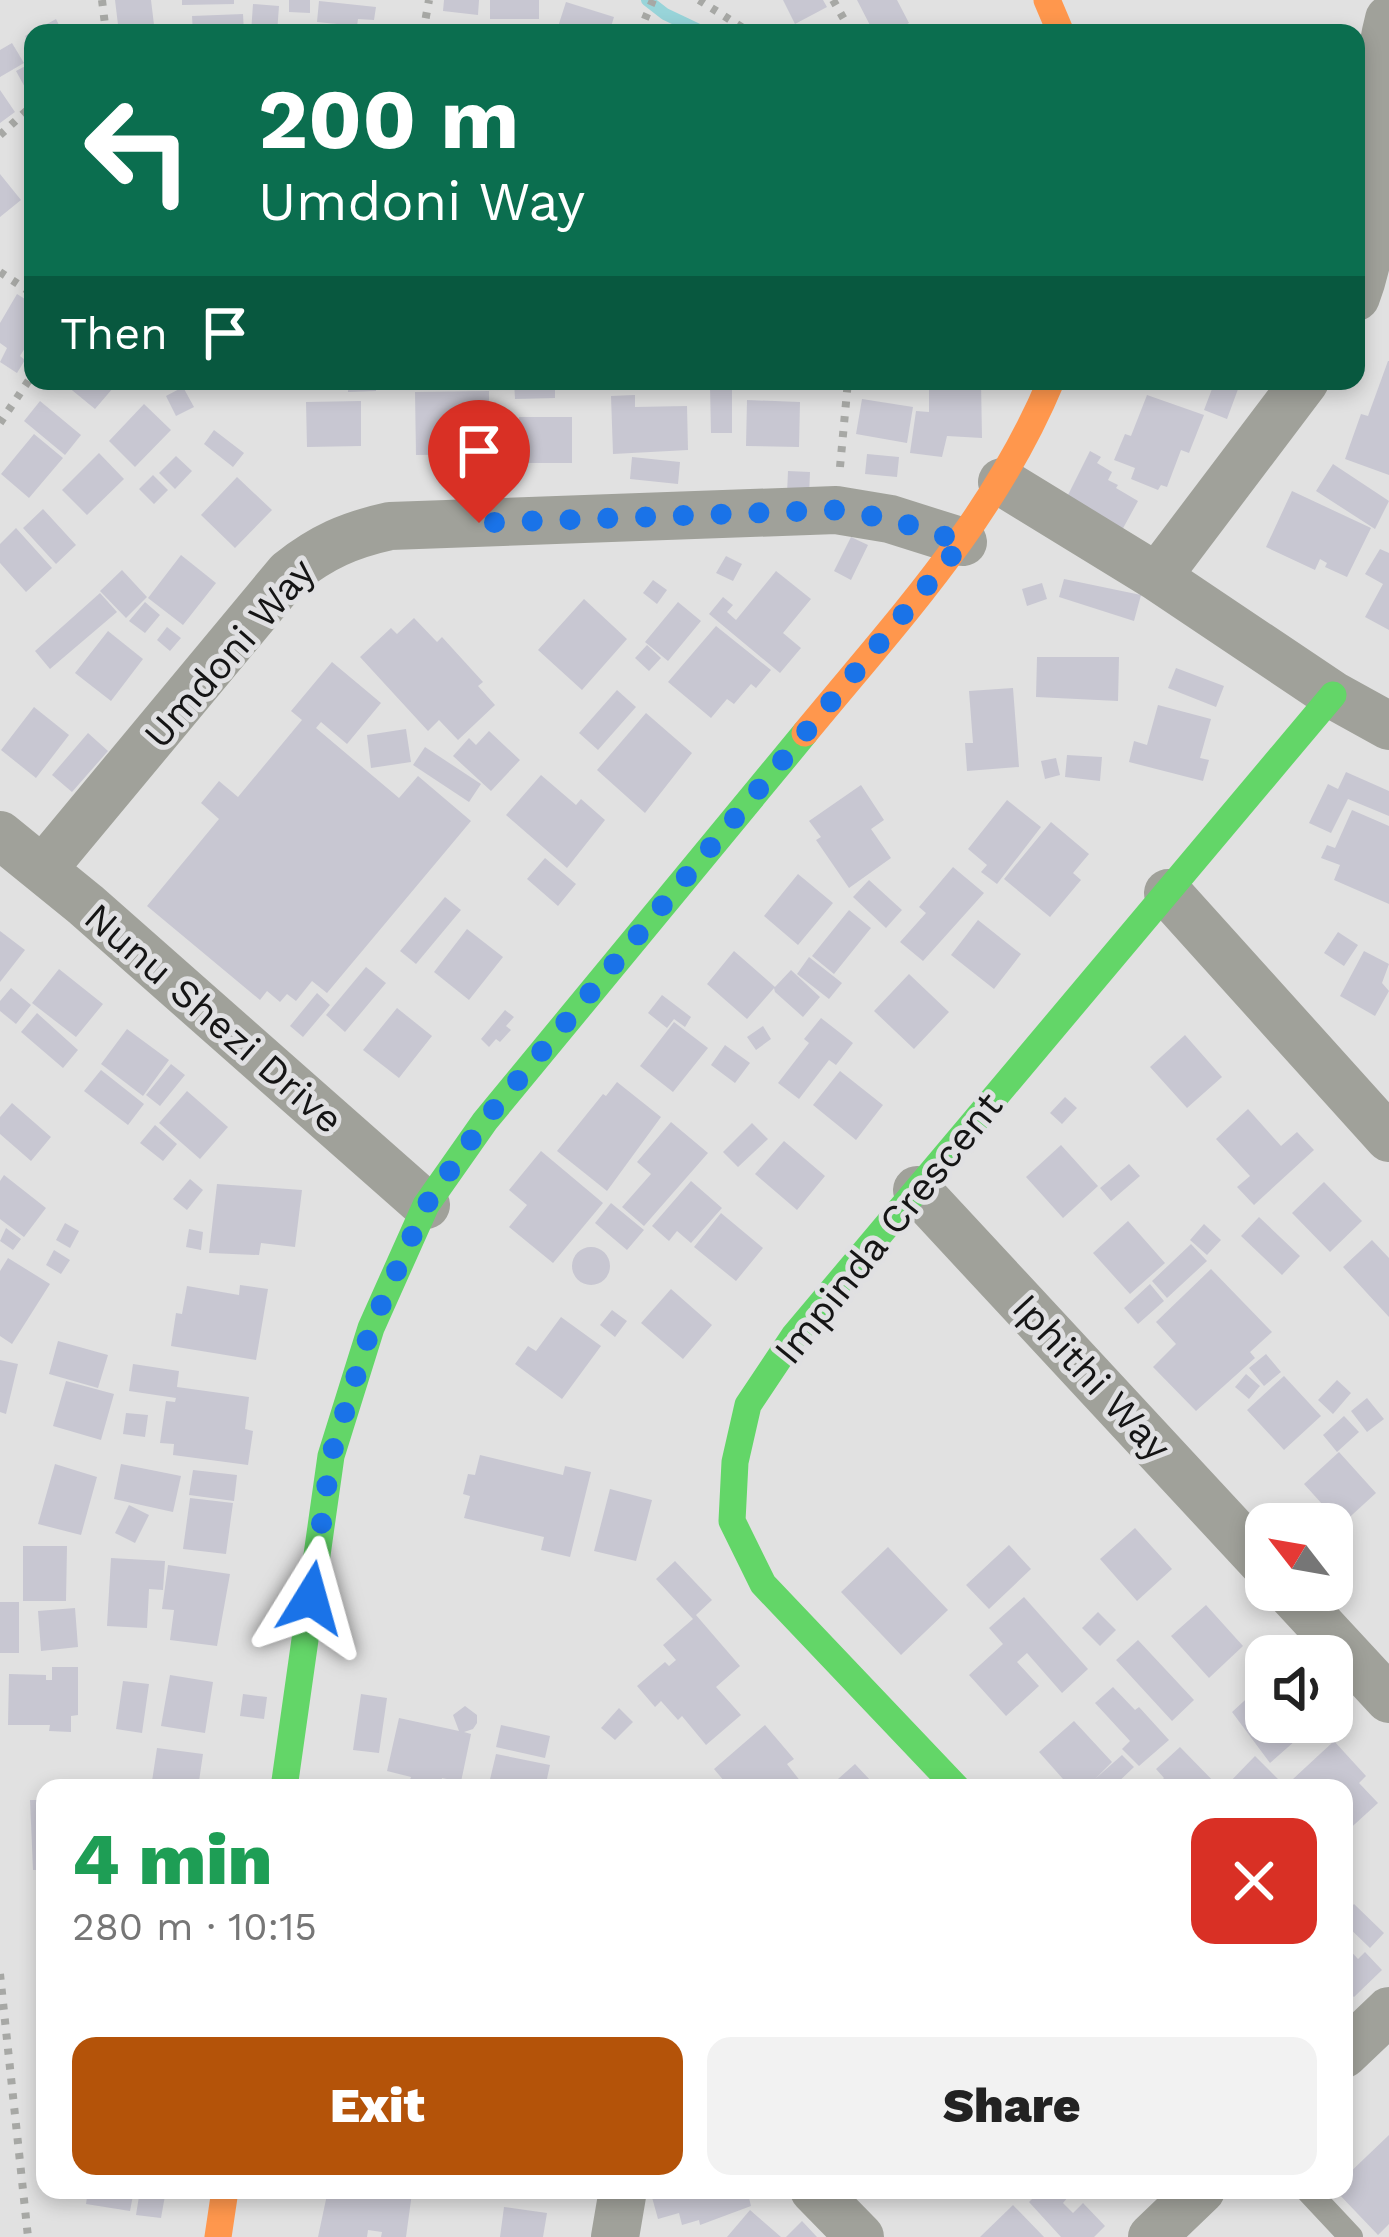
<!DOCTYPE html>
<meta charset="utf-8">
<style>
body{margin:0;font-family:"Work Sans",sans-serif;background:#f2f2f2;color:#222;height:100vh;display:flex;flex-direction:column;font-size:45px;white-space:nowrap}
*{box-sizing:border-box;margin:0}
p{font-size:39px;color:#767676}
.icon{flex:none;width:66px;height:66px;fill:none;stroke:currentColor;stroke-width:2;stroke-linecap:round;stroke-linejoin:round}
.map{position:relative;flex:1;overflow:hidden}
.details{position:absolute;left:36px;top:1779px;width:1317px;height:420px;display:flex;flex-direction:column;background:#fff;border-radius:24px;box-shadow:0 6px 18px #0003}
.details>*{flex:none}
.hud{position:absolute;left:24px;top:24px;width:1341px;height:366px;border-radius:24px;box-shadow:0 6px 18px #0003;background:#0b6e4f;color:#fff;overflow:hidden}
.needle{width:78px;rotate:301deg}
.fabs{position:absolute;left:1245px;top:1503px;display:grid;gap:24px}
.fabs a{display:grid;place-items:center;width:108px;height:108px;border-radius:24px;background:#fff;box-shadow:0 6px 18px #0003;font-size:60px}
.pin{position:absolute;display:grid;place-items:center;width:102px;height:102px;color:#fff;margin:-123px -51px;border-radius:50% 50% 50% 0;rotate:-45deg;box-shadow:0 0 12px #0007}
.pin .icon{rotate:45deg}
.me{position:absolute;width:132px;margin:-66px;rotate:8deg;stroke-linejoin:round;filter:drop-shadow(0 0 9px #0008)}
.turn{display:flex;align-items:center;gap:42px;height:252px;padding:0 36px;font-size:54px}
.turn .icon{width:156px;height:156px;stroke-width:2.5}
.turn b{display:block;font-size:84px;line-height:102px}
.then{display:flex;align-items:center;height:114px;padding:0 36px;background:#0003;gap:24px;font-size:45px}
.round{display:grid;place-items:center;flex:none;width:126px;height:126px;border-radius:24px;background:#f2f2f2}
.head{display:flex;align-items:center;justify-content:space-between;height:204px;padding:0 36px}
h1{font-size:72px;font-weight:800;line-height:90px;color:#1e9e55}
.action{display:flex;gap:24px;margin-top:auto;padding:24px 36px}
.action a{flex:1;height:138px;border-radius:24px;background:#b45309;color:#fff;font-size:48px;font-weight:800;line-height:138px;text-align:center}
.action a+a{background:#f2f2f2;color:#222}
.map>svg:first-child{display:block}
</style>
<div class="map">
<svg width="1389" height="2237" viewBox="0 0 1389 2237">
<rect width="100%" height="100%" fill="#e1e1e1"/>
<g fill="none" stroke-linecap="round" stroke-linejoin="round">
<path stroke="#98d4d9" stroke-width="12" d="M647 0 665 14 705 33"/>
</g>
<path fill="#c8c7d2" d="M115 0H151L155 33H119Z
M182 0H234V4L182 5Z
M289 0H310V13L289 12Z
M444 0H479L478 15 443 11Z
M490 0H539V19H490Z
M783 0H823L827 7 795 24Z
M857 0H897L909 23 890 33H874Z
M319 1 376 7 374 20 358 19 357 26 317 22Z
M566 2 614 17 609 33H556Z
M253 4 279 6 277 33H251Z
M243 14 244 33H193L192 16Z
M56 19 63 33H33V52L25 36Z
M12 43 24 63 0 77V50Z
M33 62V90L28 93 16 71Z
M0 90 15 112 0 123Z
M0 174 21 200 0 217Z
M17 294 33 304V335L20 356 25 360 17 373 0 362 7 348 0 343V323Z
M1388 361H1389V475L1345 459 1361 414 1368 416Z
M71 381H119L95 409 67 386Z
M348 381H376V391L348 392Z
M514 381H555V398L515 399Z
M929 381H981L982 438 947 436 942 457 910 453 916 411 929 412Z
M1215 381H1241L1227 419 1204 410Z
M710 386H732V433H711Z
M183 387 194 407 176 416 166 396Z
M489 391V454L416 455 415 392Z
M635 395V407L687 406 688 450 613 454 611 396Z
M1147 395 1204 415 1189 453 1181 450 1167 487 1161 485 1158 490 1131 479 1135 468 1114 460 1125 434 1131 436Z
M862 399 913 407 907 443 856 434Z
M747 400 800 402 799 447 746 446Z
M40 401 81 435 65 455 24 421Z
M361 401V446L307 447 306 402Z
M144 404 171 430 135 467 109 441Z
M519 417H572V463H519Z
M214 430 244 453 233 467 204 444Z
M34 434 63 458 29 498 1 474Z
M1090 451 1101 457 1097 463 1112 472 1108 480 1118 485 1116 488 1138 501 1121 532 1065 501Z
M99 453 124 479 87 515 62 490Z
M867 454 899 457 897 477 865 474Z
M176 456 192 471 175 489 159 473Z
M632 457 680 462 678 484 630 479Z
M1333 464 1389 501 1375 529 1316 491Z
M788 471 810 472 809 496 787 494Z
M153 475 168 490 154 504 139 489Z
M237 477 272 510 235 548 201 515Z
M1292 491 1371 528 1347 577 1325 567 1327 563 1320 559 1315 570 1266 547Z
M43 509 76 545 56 564 23 528Z
M16 528 52 568 26 592 0 563V544Z
M851 537 868 545 851 580 834 571Z
M1380 549 1389 553V630L1365 617 1383 584 1365 574Z
M181 555 216 583 183 625 148 598Z
M726 556 742 564 733 581 716 573Z
M122 570 147 597 126 618 100 591Z
M776 571 811 599 783 633 801 648 780 673 709 614 723 597 733 605 727 612 736 620Z
M1064 579 1141 595 1134 621 1059 597Z
M653 580 667 590 657 604 643 593Z
M1042 583 1047 599 1027 606 1022 589Z
M100 593 117 612 50 669 35 651Z
M584 599 627 639 582 690 538 650Z
M145 602 160 615 145 633 129 621Z
M678 602 701 621 668 661 645 642Z
M414 618 437 642 442 637 483 682 478 686 495 705 458 740 439 720 428 731 360 657 391 628 397 634Z
M716 626 771 670 756 688 751 684 734 704 727 699 711 718 668 682Z
M167 627 181 638 170 651 157 640Z
M108 631 143 659 111 701 75 673Z
M647 645 661 658 649 671 635 658Z
M1037 657H1119L1118 701 1036 697Z
M332 662 381 703 347 744 321 722 316 728 399 798 418 776 471 821 327 993 312 981 296 1001 287 994 280 1002 267 991 260 1000 147 906 219 819 201 803 219 781 238 797 302 720 291 711Z
M1176 668 1224 686 1216 707 1168 688Z
M1013 688 1019 767 967 771 965 743H973L969 691Z
M617 690 636 707 598 750 579 733Z
M1158 705 1211 719 1200 758 1209 760 1203 781 1129 762 1134 741 1147 745Z
M34 707 69 735 36 778 1 750Z
M646 713 692 753 645 813 597 770Z
M406 729 411 762 371 768 367 735Z
M489 731 520 760 491 791 453 756 469 738 476 745Z
M88 733 108 751 72 792 52 775Z
M425 747 481 784 469 802 413 765Z
M1067 755 1102 757 1100 781 1065 777Z
M1056 758 1060 775 1045 779 1041 761Z
M1346 772 1389 791V816L1348 799 1331 833 1309 823 1328 784 1338 789Z
M541 775 576 805 581 799 605 820 567 868 506 815Z
M861 785 884 820 871 829 891 858 849 888 816 840 821 837 809 821Z
M1007 800 1041 827 997 884 981 872 987 865 968 849Z
M1352 810 1389 826V904L1334 880 1340 865 1321 858 1327 845 1335 848Z
M1051 822 1089 854 1073 873 1081 880 1050 917 1004 879Z
M545 858 576 884 558 906 527 879Z
M953 867 984 893 923 961 900 942 926 913 919 907Z
M798 874 833 903 798 945 764 916Z
M869 880 902 910 886 928 853 897Z
M445 897 461 910 416 964 400 951Z
M849 910 871 928 834 974 812 956Z
M978 920 1021 954 994 989 951 955Z
M467 929 503 957 469 1000 434 972Z
M0 931 25 950 0 982Z
M1338 932 1358 945 1344 966 1324 953Z
M734 951 775 987 747 1019 707 984Z
M1364 951 1389 964 1382 983 1389 991 1375 1016 1340 996Z
M809 957 842 983 829 999 797 974Z
M366 967 386 983 345 1032 326 1015Z
M59 969 103 1004 76 1037 32 1003Z
M791 970 820 997 803 1017 775 992 774 988Z
M909 974 949 1012 914 1049 874 1011Z
M11 988 31 1005 16 1024 0 1011V1001Z
M317 993 330 1005 303 1037 290 1026Z
M662 995 691 1017 685 1027 674 1019 667 1028 648 1013Z
M397 1008 432 1036 399 1078 363 1050Z
M505 1010 514 1017 506 1026 511 1030 500 1042 496 1039 489 1047 481 1039Z
M37 1013 78 1050 63 1068 21 1032Z
M821 1018 853 1043 836 1065 829 1060 799 1099 778 1083 809 1043 804 1039Z
M674 1022 708 1048 673 1092 640 1066Z
M763 1026 771 1039 756 1050 747 1037Z
M127 1029 169 1060 143 1096 101 1064Z
M1185 1035 1222 1077 1187 1108 1150 1067Z
M725 1045 750 1063 735 1083 711 1065Z
M171 1064 185 1075 160 1106 146 1095Z
M101 1070 144 1104 128 1125 84 1091Z
M840 1071 883 1105 856 1140 813 1105Z
M617 1082 661 1117 607 1191 557 1151 603 1094 606 1096Z
M187 1091 228 1127 200 1159 159 1123Z
M1065 1097 1077 1108 1062 1124 1050 1113Z
M12 1103 51 1137 31 1161 0 1134V1117Z
M1248 1109 1281 1146 1297 1132 1314 1150 1254 1205 1237 1187 1250 1176 1216 1139Z
M671 1122 708 1153 644 1226 622 1207 651 1174 637 1162Z
M752 1123 768 1139 738 1167 723 1152Z
M155 1125 177 1144 163 1161 140 1143Z
M784 1141 825 1176 797 1210 755 1174Z
M1061 1145 1098 1186 1063 1218 1026 1177Z
M541 1151 603 1203 553 1263 509 1227 527 1205 509 1190Z
M1129 1164 1140 1176 1111 1201 1100 1188Z
M4 1175 46 1208 24 1237 0 1219V1181Z
M190 1179 203 1190 187 1210 173 1199Z
M691 1181 722 1208 691 1243 677 1231 669 1241 652 1226Z
M1324 1182 1362 1221 1330 1252 1292 1213Z
M217 1184 302 1190 295 1247 261 1243 259 1255 209 1253Z
M611 1203 644 1230 627 1250 595 1223Z
M721 1213 763 1248 736 1281 694 1247Z
M1259 1217 1300 1256 1282 1275 1241 1236Z
M1128 1221 1165 1263 1130 1294 1093 1253Z
M65 1223 79 1231 70 1248 56 1240Z
M1204 1224 1221 1240 1207 1255 1190 1240Z
M6 1228 21 1239 13 1250 0 1241Z
M189 1229 203 1232 201 1250 186 1247Z
M1372 1240 1389 1258V1317L1343 1267Z
M1191 1244 1207 1261 1167 1298 1152 1281Z
M572 1266a19 19 0 1 1 38 0a19 19 0 1 1-38 0Z
M54 1250 70 1260 61 1274 46 1265Z
M8 1258 50 1284 12 1344 0 1336V1271Z
M1211 1269 1272 1332 1250 1352 1255 1358 1196 1411 1153 1367 1176 1344 1156 1322Z
M1150 1284 1164 1301 1138 1324 1124 1308Z
M240 1285 268 1289 256 1360 171 1346 176 1313 182 1314 187 1286 239 1295Z
M671 1289 712 1325 683 1359 641 1323Z
M612 1310 627 1321 615 1337 600 1325Z
M561 1317 601 1346 562 1399 515 1364 528 1346 536 1351Z
M58 1341 108 1355 98 1388 49 1374Z
M1266 1354 1281 1372 1264 1386 1249 1368Z
M0 1360 18 1364 6 1414 0 1412Z
M133 1364 179 1371 177 1387 249 1397 245 1429 253 1431 248 1465 173 1455 174 1444 160 1443 166 1401 175 1402 176 1398 129 1391Z
M1246 1374 1260 1386 1249 1399 1235 1387Z
M1284 1376 1321 1416 1284 1450 1247 1410Z
M1337 1380 1351 1393 1333 1414 1318 1400Z
M66 1381 114 1394 101 1440 53 1426Z
M1367 1398 1384 1419 1367 1432 1351 1411Z
M126 1413 148 1415 145 1437 123 1434Z
M1344 1416 1359 1432 1337 1452 1323 1435Z
M1339 1452 1376 1493 1341 1525 1304 1484Z
M480 1455 563 1475 565 1466 591 1472 570 1557 541 1550 544 1537 464 1518 470 1496 463 1494 468 1474 475 1475Z
M55 1464 97 1477 81 1535 38 1524Z
M121 1464 181 1476 173 1512 114 1499Z
M193 1470 237 1475 234 1501 189 1495Z
M610 1489 652 1500 636 1561 594 1551Z
M190 1498 233 1503 226 1554 183 1549Z
M129 1505 149 1515 135 1543 115 1533Z
M1135 1528 1172 1569 1137 1601 1100 1559Z
M1009 1545 1031 1569 989 1609 966 1585Z
M23 1546H67L66 1601H23Z
M888 1547 948 1610 901 1655 841 1592Z
M111 1558 165 1561 163 1590 149 1589 147 1628 107 1626Z
M675 1561 712 1600 696 1615 740 1666 716 1687 741 1715 706 1745 682 1716 678 1720 661 1701 655 1707 637 1686 665 1662 669 1666 676 1660 663 1645 693 1619 656 1579Z
M168 1565 230 1574 217 1646 170 1640 174 1610 162 1609Z
M1024 1597 1088 1669 1062 1693 1027 1653 1017 1662 1039 1686 1006 1716 969 1675 1003 1644 989 1628Z
M0 1602H19V1653H0Z
M1206 1605 1243 1646 1209 1678 1171 1636Z
M75 1608 78 1647 41 1651 38 1611Z
M1098 1612 1116 1630 1100 1646 1082 1628Z
M1138 1640 1194 1700 1172 1721 1116 1660Z
M52 1667H78V1715L71 1716V1732L49 1731 50 1725H8L9 1674 46 1675V1680H52Z
M1266 1668V1722L1313 1725 1270 1763 1232 1712 1255 1691 1248 1684Z
M170 1675 213 1682 205 1733 161 1726Z
M123 1681 149 1684 142 1733 116 1729Z
M1113 1687 1135 1710 1139 1707 1169 1740 1139 1766 1122 1749 1130 1741 1095 1703Z
M243 1694 267 1697 264 1719 240 1716Z
M361 1694 387 1698 379 1753 353 1750Z
M465 1706 477 1715V1723L473 1729 464 1732 471 1734 461 1782 442 1778 440 1788H432L409 1783 411 1777 387 1771 399 1718 459 1731 453 1715Z
M619 1708 633 1722 615 1740 601 1728Z
M1074 1721 1112 1762 1095 1779 1122 1755 1134 1767 1112 1788H1090L1087 1784 1071 1788 1039 1752Z
M501 1725 550 1736 545 1758 496 1747Z
M765 1725 794 1759 787 1764 801 1782 794 1788H730L714 1769Z
M1334 1741 1366 1776 1359 1783 1378 1803 1344 1834V1788H1293L1297 1784 1293 1779Z
M1180 1747 1220 1788H1155L1164 1778 1156 1769Z
M157 1748 203 1754 198 1788H151Z
M496 1754 550 1765 545 1788H488Z
M1255 1756 1279 1780 1271 1788H1224Z
M855 1764 871 1781 863 1788H847L838 1779Z
M30 1800H45V1870H33Z
M1354 1904 1384 1933 1370 1948 1344 1923V1914Z
M1344 1944 1358 1959 1365 1952 1382 1970 1354 1997 1344 1988Z
M1389 2135V2224L1378 2235 1335 2190H1344V2178Z
M88 2190H134L130 2211 86 2204Z
M140 2190H166L161 2218 136 2215Z
M328 2190 412 2193 406 2237H381L382 2232 368 2230 367 2237H318Z
M650 2190H747L751 2206 700 2225 699 2220 682 2225 679 2213 658 2219Z
M1041 2190H1062L1068 2197 1063 2203 1073 2213 1083 2203 1105 2226 1094 2237H1061L1029 2202Z
M1013 2205 1044 2237H980Z
M504 2207 547 2213 543 2237H500Z
M750 2210 781 2237H727Z
M802 2221 817 2237H786Z"/>
<g fill="none" stroke-linecap="round" stroke-linejoin="round">
<path stroke="#a7a8a5" stroke-width="8" stroke-dasharray="6 9" stroke-linecap="butt" d="M102 0 106 33
M699 0 751 33
M833 0 852 33
M423 33 429 0
M639 33 653 0
M0 135 33 105
M0 272 33 294
M0 423 33 374
M840 467 848 381
M0 1974 28 2237"/>
<path stroke="#a0a19a" stroke-width="24" d="M1307 2190 1351 2237"/>
<path stroke="#a0a19a" stroke-width="48" d="M1356 297C1389 211 1365 110 1389 19
M1002 482 1157 577 1333 695 1389 726
M1157 577 1305 381
M0 835 86 905 426 1205
M43 869 289 573C322 547 349 535 390 526L836 510 890 519 963 542
M1168 893 1389 1138
M917 1190 1266 1566
M1288 1590 1389 1699
M1344 2054 1389 2011
M814 2190 860 2237
M615 2237 623 2190
M1152 2237 1201 2190"/>
<path stroke="#63d668" stroke-width="27" d="M284 1788 331 1456 371 1328 426 1205 485 1121 805 733
M957 1788 763 1584 732 1521 735 1462 748 1405 794 1336 1333 695"/>
<path stroke="#ff974d" stroke-width="27" d="M1047 0 1061 33
M805 733C898 620 994 518 1051 381
M218 2237 225 2190"/>
</g>
<g fill="none" stroke-linecap="round" stroke-linejoin="round">
<path stroke="#1a73e8" stroke-width="21" stroke-dasharray="0 37.8" d="M311 1598 331 1456 371 1328 426 1205 485 1120 963 542 890 519 836 510 479 523"/>
</g>
<g text-anchor="middle" dominant-baseline="central" stroke-width="10" stroke-linejoin="round" paint-order="stroke">
<g font-size="39" fill="#151515" stroke="#e0e0e2">
<text transform="translate(229 653) rotate(-49)">Umdoni Way</text>
<text transform="translate(214 1018) rotate(41)">Nunu Shezi Drive</text>
<text transform="translate(888 1228) rotate(-51)">Impinda Crescent</text>
<text transform="translate(1092 1377) rotate(47)">Iphithi Way</text>
</g>
</g>
</svg>
<div class="fabs">
<a><svg class="needle" viewBox="-14 -14 28 28"><path d="M0-13l5 13h-10z" fill="#e53935"/><path d="M0 13l5-13h-10z" fill="#767676"/></svg></a>
<a><svg class="icon" aria-label="sound" viewBox="0 0 24 24"><path d="M4 9h4l5-4v14l-5-4H4zM17 9q2 3 0 6"/></svg></a>
</div>
<div class="pin" style="left:479px;top:523px;background:#d93025"><svg class="icon" aria-label="arrive" viewBox="0 0 24 24"><path d="M6 21V4h12l-3 4 3 4H6"/></svg></div>
<svg class="me" style="left:311px;top:1598px" viewBox="-20 -20 40 40"><path d="M0-17L14 15 0 8-14 15z" fill="#1a73e8" stroke="#fff" stroke-width="4"/></svg>
<div class="hud">
<div class="turn"><svg class="icon" aria-label="left" viewBox="0 0 24 24"><path d="M17 20v-9H6M10 6l-5 5 5 5"/></svg><div><b>200 m</b>Umdoni Way</div></div>
<div class="then">Then<svg class="icon" aria-label="arrive" viewBox="0 0 24 24"><path d="M6 21V4h12l-3 4 3 4H6"/></svg></div>
</div>
<section class="details">
<div class="head"><div><h1>4 min</h1><p>280 m · 10:15</p></div><a class="round" style="background:#d93025;color:#fff"><svg class="icon" aria-label="close" viewBox="0 0 24 24"><path d="M6 6l12 12M18 6L6 18"/></svg></a></div>
<div class="action"><a>Exit</a><a>Share</a></div>
</section>
</div>
